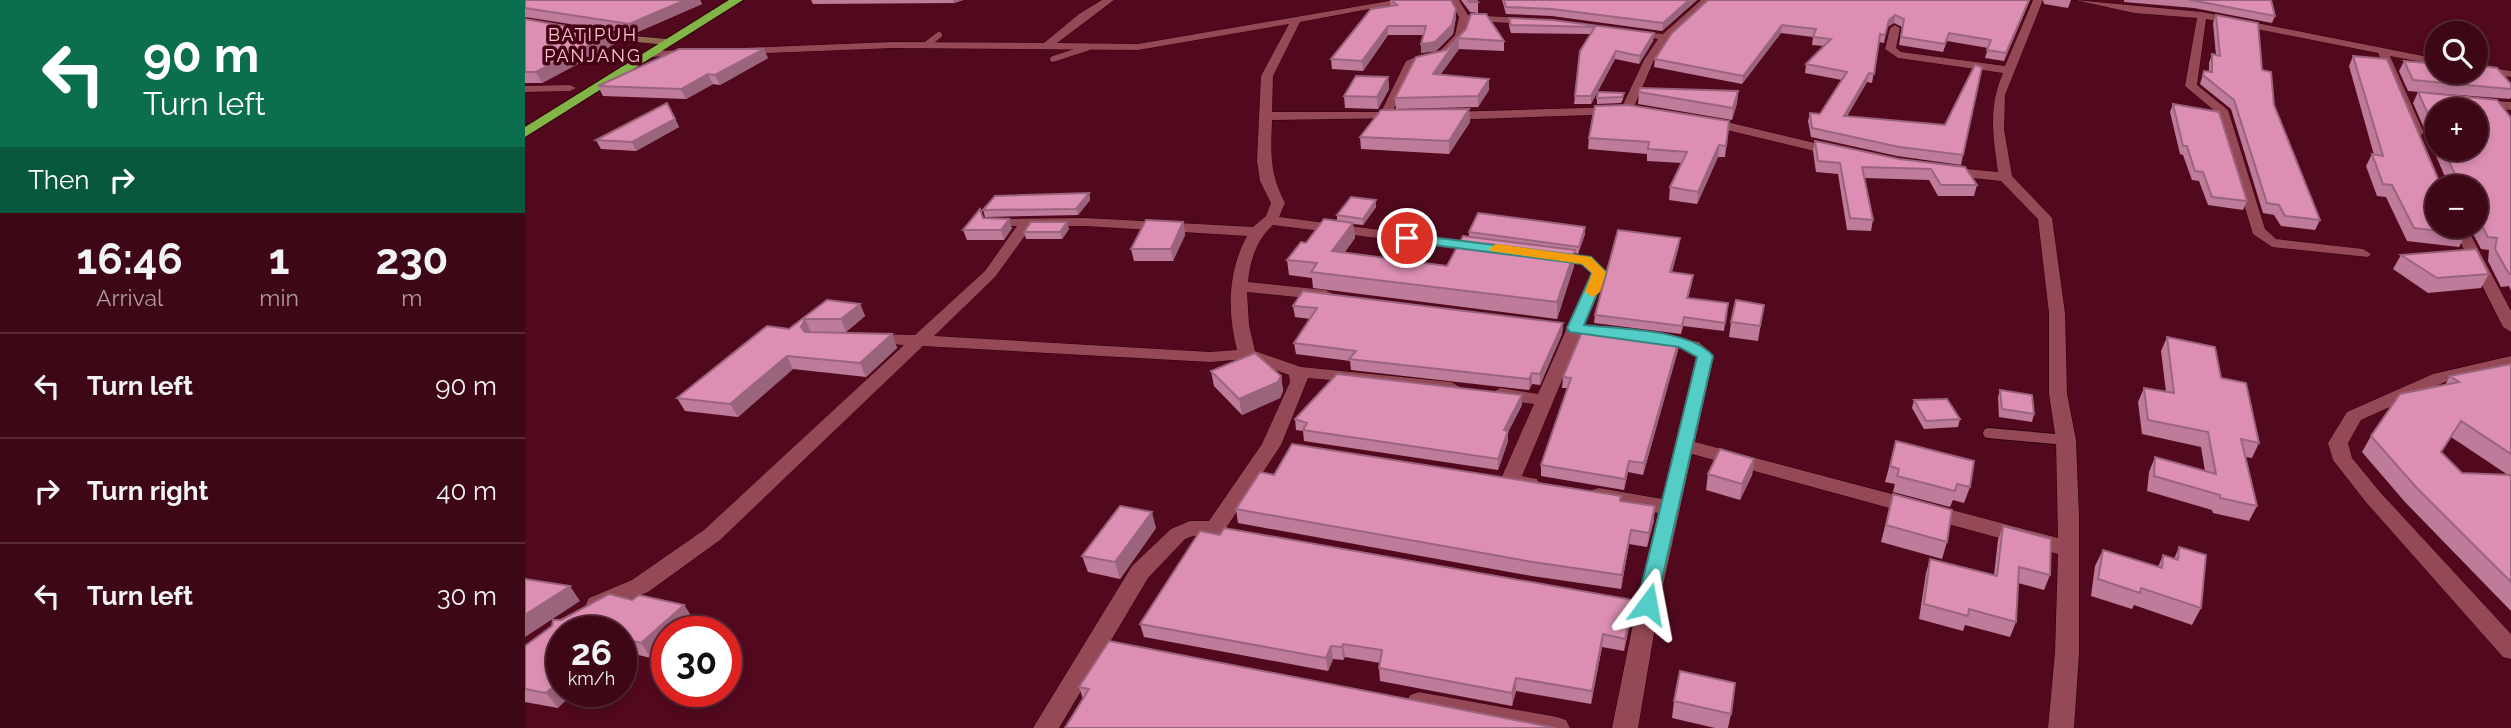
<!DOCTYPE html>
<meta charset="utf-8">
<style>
body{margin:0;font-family:Raleway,sans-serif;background:#491523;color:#f1f3f6;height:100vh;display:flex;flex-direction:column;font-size:26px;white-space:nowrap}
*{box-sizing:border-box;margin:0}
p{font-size:23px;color:#ad99a1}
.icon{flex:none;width:38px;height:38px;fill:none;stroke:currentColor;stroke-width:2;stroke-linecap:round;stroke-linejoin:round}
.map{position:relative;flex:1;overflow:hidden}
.details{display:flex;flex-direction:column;background:#3e0716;width:525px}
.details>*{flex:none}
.banner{background:#0b6e4f;color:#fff;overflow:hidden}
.fabs{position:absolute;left:1900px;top:21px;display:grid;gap:14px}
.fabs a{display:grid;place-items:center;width:63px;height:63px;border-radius:50%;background:#3e0716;box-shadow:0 4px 10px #0003,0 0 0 2px #572835;font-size:35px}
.speed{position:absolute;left:21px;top:616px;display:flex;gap:14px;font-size:35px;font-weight:700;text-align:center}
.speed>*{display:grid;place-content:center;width:91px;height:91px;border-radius:50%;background:#3e0716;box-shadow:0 4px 10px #0003,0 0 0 2px #572835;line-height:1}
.speed small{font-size:18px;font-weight:400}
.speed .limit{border:10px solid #d22;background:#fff;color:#111}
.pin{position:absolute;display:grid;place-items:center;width:60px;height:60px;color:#fff;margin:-30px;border:4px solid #fff;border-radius:50%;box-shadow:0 2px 7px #0007}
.me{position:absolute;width:77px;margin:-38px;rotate:13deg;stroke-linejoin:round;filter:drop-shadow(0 0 5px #0008)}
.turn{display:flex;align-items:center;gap:24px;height:147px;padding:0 28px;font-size:32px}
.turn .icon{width:91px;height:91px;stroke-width:2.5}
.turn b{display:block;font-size:49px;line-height:60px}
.then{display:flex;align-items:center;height:66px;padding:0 28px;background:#0003;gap:14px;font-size:26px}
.eta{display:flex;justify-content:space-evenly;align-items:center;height:119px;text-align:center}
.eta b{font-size:42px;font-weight:700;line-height:49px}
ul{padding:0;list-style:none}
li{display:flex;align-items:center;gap:21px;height:105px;padding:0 28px;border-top:2px solid #572835}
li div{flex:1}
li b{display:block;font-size:26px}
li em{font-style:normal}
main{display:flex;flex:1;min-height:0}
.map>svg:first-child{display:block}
</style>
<main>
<section class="details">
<div class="banner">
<div class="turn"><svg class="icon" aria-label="left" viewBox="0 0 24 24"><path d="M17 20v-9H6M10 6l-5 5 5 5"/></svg><div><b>90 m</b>Turn left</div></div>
<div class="then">Then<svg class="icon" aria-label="right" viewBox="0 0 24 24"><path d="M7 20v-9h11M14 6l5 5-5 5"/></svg></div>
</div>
<div class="eta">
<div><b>16:46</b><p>Arrival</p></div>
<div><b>1</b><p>min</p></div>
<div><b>230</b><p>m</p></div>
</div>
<ul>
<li><svg class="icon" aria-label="left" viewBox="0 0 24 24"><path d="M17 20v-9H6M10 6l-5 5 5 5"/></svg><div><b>Turn left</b></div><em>90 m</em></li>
<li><svg class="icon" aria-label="right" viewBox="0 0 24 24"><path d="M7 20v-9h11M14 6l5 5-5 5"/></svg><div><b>Turn right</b></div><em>40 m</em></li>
<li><svg class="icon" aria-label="left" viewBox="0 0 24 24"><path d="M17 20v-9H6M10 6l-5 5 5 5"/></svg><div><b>Turn left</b></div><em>30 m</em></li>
</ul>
</section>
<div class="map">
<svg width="1986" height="728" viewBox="0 0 1986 728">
<rect width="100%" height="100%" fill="#52091e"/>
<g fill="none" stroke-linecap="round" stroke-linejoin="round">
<g stroke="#2f000a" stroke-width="7">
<path id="lane-far1" d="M401 45 414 35
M528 59 562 48"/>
</g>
<g stroke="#2f000a" stroke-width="12">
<path id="lane" d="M1463 433 1541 440"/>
</g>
<g stroke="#2f000a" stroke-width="1">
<path id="street" d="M577 0H589L532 43 613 44 870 0H892L775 22 748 76 747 112H856L881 61 893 56 912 54 930 35 934 17 924 0H934L943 15 1012 19V23L1008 24 944 21 939 37 919 59 890 65 868 111 878 112V118L747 120C746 153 744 172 760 203L754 217 957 243 964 247 957 251 748 225C731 240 725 261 723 282L801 290 809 295 801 300 722 292 724 325 730 351 776 367 926 382 935 387 932 391 783 378 756 445 697 534 668 536 660 539 623 578 534 728H508L607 566 646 529 665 521H684L737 444 765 382 764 375 721 359 685 362 398 346 195 540 123 592 72 613 64 610 61 604 64 598 107 580 179 530 379 345 342 342 340 338 342 334 390 335 460 271 492 226 461 225V219L561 218 728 227 741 216 746 203 735 181 732 161 736 76 764 24 613 50 368 48 215 54 210 51 215 48 368 42 519 43 554 14ZM507 226H561L722 236C703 271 702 311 712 350L685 352 409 336 470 277Z
M1176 0H1187L1144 39 1129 60 1108 109 1098 112 1096 109 1119 60 1133 39 1101 34V30L1138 34Z
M1508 0H1518L1480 95 1479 129 1487 176 1527 218 1540 313 1542 394 1551 440 1554 516V653L1549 728H1523L1530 653 1533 554 1167 454 1134 604 1113 728H1087L1112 604 1133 513 1074 502 1067 500 1064 495 1067 490 1074 488 1137 499 1171 357 1162 350 1125 343 1123 339 1125 335 1131 334 1174 342 1189 356 1170 442 1533 538 1531 440 1524 394V313L1513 219 1476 181 1420 175 1413 171 1420 167 1473 172C1468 135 1463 108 1478 73L1373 58 1360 49 1365 28 1370 25 1375 28 1371 48 1376 52 1480 66Z
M1550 0 1677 12 1913 59V65L1865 56 1899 133 1893 137 1887 133 1853 53 1681 19 1672 85 1703 110 1740 229 1751 239 1838 249 1846 254 1843 257 1747 247 1728 234 1691 112 1660 86 1672 18 1609 13Z
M173 50 174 52 169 55 124 57 119 54 124 51Z
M1951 66 1986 71V77L1949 72H1951Z
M0 86 45 85 51 88 45 91 0 92Z
M1955 100 1986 102V110L1951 107 1949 104Z
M1091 107 1097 111 1095 114 923 120 917 116 923 112Z
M1181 117 1315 149 1316 152 1310 156 1177 124V118Z
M1927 226H1941L1986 311V332L1978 327Z
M1026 250 1066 257 1082 272 997 476 1012 479 1015 484 1012 489 1005 491 978 486 975 481 1009 404 975 400 966 394 975 388 1013 394 1066 273 1056 264 1021 258 1018 255 1021 252Z
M1986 356V366L1920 382 1836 420 1823 443 1827 458 1854 491 1986 634V659L1978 657 1840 501 1808 460 1803 443 1822 412 1908 374Z
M894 692 1032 717 1041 720 1045 728H976L894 712 885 709 882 702 885 695Z"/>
</g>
<g stroke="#2f000a" stroke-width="1">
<path id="secondary" d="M65 32 142 39 147 42 142 45 61 37V33Z"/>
</g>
<g stroke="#2f000a" stroke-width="2">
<path id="highway" d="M204 0H218L0 137V127Z"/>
</g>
<use href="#lane-far1" stroke="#954855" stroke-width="6"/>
<use href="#lane" stroke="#954855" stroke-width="10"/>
<use href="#street" fill="#954855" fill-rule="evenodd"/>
<use href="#secondary" fill="#8f6851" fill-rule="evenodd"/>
<use href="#highway" fill="#82b448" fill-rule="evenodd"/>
</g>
<path fill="#be7b9a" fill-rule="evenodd" d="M0 0H175L177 4 108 34 0 17Z
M286 0H438L429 3 288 4Z
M865 0H926L931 17 928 34 911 51 896 53 898 35H863L838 71 807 69 806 59 866 6Z
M936 0H951L953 2V13L945 12Z
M977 0H1172L1137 31 1027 16 981 14Z
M1183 0H1505L1479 61 1460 58 1463 48 1422 41 1418 52 1374 45 1377 27 1369 23 1362 27 1359 43 1354 42 1347 83 1342 82 1322 116 1438 155 1436 165 1372 156 1286 137 1283 121 1285 113 1295 114 1317 80 1280 73 1281 64 1299 46 1287 45 1288 37 1256 33 1217 84 1129 67 1130 59Z
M1518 0H1546L1543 8 1519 4Z
M1599 0H1746L1750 16 1747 23 1669 8 1599 2Z
M1691 15 1737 70 1749 105 1795 220 1790 230 1756 226 1749 215 1738 213 1706 109 1675 84 1679 71H1684V63L1687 54 1691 55 1688 23Z
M984 18 1129 33 1128 41 1114 64 1090 59 1066 104H1049L1050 96 1066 34 986 33 984 26Z
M0 19 85 34 90 44 17 83H0Z
M941 29 979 41V51L934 49 915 75 964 90 953 107 871 109 870 98 921 50Z
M1828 56 1914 181 1921 179 1888 103 1893 92 1986 118V291L1984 286 1976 287 1963 261 1964 250 1956 249 1944 226H1951V187H1913L1941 234 1934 247 1882 241 1861 197 1852 196 1841 166 1847 154 1849 155 1824 66ZM1913 110 1951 149H1913Z
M243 58 195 85 188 84 161 99 78 96 73 86Z
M1879 61 1911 64 1913 61V72L1986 84V97L1985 99 1883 91 1874 71Z
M863 77 864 89 853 109 820 108 819 96Z
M1213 91 1212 103 1207 120 1113 104 1114 92Z
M1099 93 1098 99 1096 103 1072 104V98Z
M1648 104 1722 201 1718 210 1683 205 1674 181 1667 180 1658 155 1655 154 1645 112Z
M944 109 945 122 924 154 836 149 835 137Z
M150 119 154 127 111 151 76 149 71 140Z
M1204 121 1200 157H1193L1172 204 1144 200 1145 187 1157 163 1122 161V154L1063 149 1064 138Z
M1290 141 1374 159 1452 185 1449 196H1413L1404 180 1339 178 1348 220 1346 231 1322 230 1313 174 1291 172 1288 151Z
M564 193 565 200 553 215 460 217 458 210Z
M851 200V207L838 225 828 224 830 238 819 253 922 266 944 237V232L1060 227V234L1053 254 1050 253 1049 266 1032 319 788 288 787 278 764 275 762 260 781 243 812 221V215Z
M458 218 487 228 479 240H442L438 230Z
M658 222 660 235 648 261H609L606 249Z
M544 229 537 239H501L499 232Z
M1154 246 1147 272 1167 283 1163 298 1203 303 1199 331 1158 326 1156 334 1069 323 1070 315Z
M1876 255 1964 274 1956 288 1903 293 1868 269Z
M302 300 335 304 340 316 321 332H286L285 333 367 334 372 348 341 377 268 369 213 417 160 411 152 398 264 329Z
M1239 305 1233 341 1204 337 1206 322Z
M768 306 1038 323 1037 334 1015 385 1007 384 1004 390 826 370 825 361 771 354 769 343 785 319 770 317Z
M1642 337 1696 378 1734 443 1727 458 1721 457 1732 506 1724 521 1688 513 1687 510 1622 491 1624 472 1630 457 1680 471 1676 447 1617 434 1613 402 1619 388 1641 392 1636 351Z
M1154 340 1153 350 1118 475 1103 472 1099 490 1016 476V465L1043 388H1037L1038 377Z
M1986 364V611L1880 502 1837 452 1846 436 1920 385 1925 376ZM1926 437 1983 475 1937 473 1916 452Z
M686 371 756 376 758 391 755 398 717 415 689 386Z
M1475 390 1509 414 1507 422 1474 417 1473 397Z
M1389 400 1435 419 1433 427 1399 429 1387 408Z
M997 405 983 432V441L973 470 779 441 778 431 771 430 770 419Z
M1371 441 1445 487 1439 503 1428 500 1425 507 1368 492 1370 484 1360 482Z
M1229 459 1227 475 1215 500 1181 490 1183 474Z
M749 475 1096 496V501L1129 520 1122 547 1104 544 1096 589 1007 576 713 523 711 509Z
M1368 494 1422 542 1417 559 1356 542Z
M1478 526 1525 575 1519 590 1493 583 1491 622 1485 637 1440 625 1438 631 1394 619 1401 573 1405 559 1469 575 1473 540Z
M631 528 595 579 563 572 557 556Z
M1654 547 1676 608 1667 625 1609 605 1607 609 1566 596 1570 566 1578 550 1633 567 1638 555 1649 559Z
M107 600 159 605 168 619 154 632H142L126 658 96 651V632H37L33 708 0 702V646L36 620Z
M1108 600 1107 613 1099 651 1077 647 1066 704 991 691 987 706 855 681 854 668 855 663 820 657 818 660 808 659 803 671 619 637 615 624Z
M554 687 1031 728 558 699Z
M1149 701 1206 714 1203 728H1190L1147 718Z"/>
<path fill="#9b647d" d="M160 0H175L177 4 108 34 104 24Z
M428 0H438L429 3Z
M1164 0H1172L1137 31 1138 23Z
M1504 0H1505L1479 61 1481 53Z
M931 9V17L928 34 911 51 896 53V44Z
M1370 15 1369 23 1362 27 1359 43 1364 20Z
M1257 25 1256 33 1217 84 1218 76Z
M863 26V35L838 71 837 61Z
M1129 33 1128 41 1114 64 1115 56Z
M85 34 90 44 17 83 11 72Z
M933 38 934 49 908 85V74Z
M239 49 243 58 195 85 190 75Z
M1091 51 1090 59 1066 104V96Z
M1344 73 1342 82 1317 125 1319 116Z
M183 74 188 84 161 99 156 89Z
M863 77 864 89 853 109 852 97Z
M964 79V90L953 107V96Z
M1213 91 1212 103 1207 120 1208 108Z
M944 109 945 122 924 154V141Z
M150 119 154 127 111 151 107 142Z
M1194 145 1193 157 1172 204 1173 192Z
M564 193 565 200 553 215 551 209Z
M851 200V207L838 225V219Z
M484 219 487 228 479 240 476 230Z
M542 222 544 229 537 239 535 232Z
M658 222 660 235 648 261 646 249Z
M828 223 830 238 809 267 807 251Z
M1060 227V234L1053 254 1054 247Z
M1155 238 1154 246 1144 280 1145 272Z
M1050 250 1049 266 1032 319V302Z
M335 304 340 316 321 332 316 319Z
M280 319 286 332 282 340 276 327Z
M1038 323 1037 334 1015 385V374Z
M367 334 372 348 341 377 335 363Z
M1154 340 1153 350 1118 475 1119 463Z
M262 356 268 369 213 417 205 404Z
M1007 373V384L1004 390V379Z
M756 376 758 391 755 398 717 415 714 399Z
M997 395V405L983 432V441L973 470V459L979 430Z
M1229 459 1227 475 1215 500 1217 484Z
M1104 461 1103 472 1099 490 1100 479Z
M1130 506 1129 520 1122 547 1124 533Z
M627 512 631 528 595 579 590 562Z
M1106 530 1104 544 1096 589 1097 575Z
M45 586 55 601 0 637V615Z
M1108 600 1107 613 1099 651 1100 639Z
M159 605 168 619 154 632H142V643L126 658 116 643Z
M1078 634 1077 647 1066 704 1067 691Z
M818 644 820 657 818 660 817 647Z
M806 646 808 659 803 671 801 658Z
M991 678V691L987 706V693Z
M37 679V691H51L33 708 21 693Z"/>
<path fill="#dd8fb3" stroke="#9b647d" stroke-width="2" d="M0 0H160L104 24 0 8Z
M866 0H926L931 9 927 25 910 42 896 44 901 26H863L837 61 806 59 846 9 872 5Z
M943 0H951L953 2H944Z
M979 0H1164L1138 23 1027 9 981 7Z
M1183 0H1504L1481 53 1462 50 1466 40 1424 33 1420 44 1376 37 1379 19 1370 15 1364 20 1360 35 1355 34 1349 74 1344 73 1319 116 1420 125 1450 65 1457 67 1438 155 1374 147 1287 128 1285 113 1295 114 1322 72 1281 64 1306 39 1288 37 1291 29 1257 25 1218 76 1130 59 1147 33Z
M1664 0H1746L1750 16 1671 1Z
M946 14H961L979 41 933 38 908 74 964 79 953 96 870 98 891 57 921 50 941 29Z
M1691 15 1733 23 1737 70 1746 72 1749 105 1795 220 1760 216 1754 205 1742 203 1709 100 1678 75 1679 71 1687 72V54L1695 56Z
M984 18 1027 20 1129 33 1115 56 1091 51 1066 96H1050L1055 51 1070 27 986 25Z
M0 19 85 34 11 72H0Z
M154 49H239L190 75 183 74 156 89 73 86Z
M1828 56 1862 59 1914 181 1928 178 1930 174 1918 149H1951V110H1913V136L1893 92 1972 100 1986 118V274H1984L1970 249 1972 238 1963 237 1951 215V187H1913V226H1937L1941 234 1889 228 1867 185 1858 184 1847 154 1858 156Z
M1879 61 1913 64V72H1951V65L1972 68 1986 84V89L1888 80Z
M831 76 863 77 852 97 819 96Z
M1115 88 1213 91 1208 108 1114 92Z
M1073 92 1099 93 1097 97 1072 98Z
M142 103 150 119 107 142 71 140Z
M1648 104 1694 112 1722 201 1687 197 1678 172 1670 171 1662 146H1658Z
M1103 105 1204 121 1201 146 1194 145 1173 192 1145 187 1162 152 1123 149 1124 142 1064 138 1070 106Z
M944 109 924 141 835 137 856 110Z
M1290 141 1374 159 1440 167 1452 185H1416L1406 169 1337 167 1348 220 1325 218 1315 163 1293 161Z
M564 193 551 209 458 210 470 196Z
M826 197 851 200 838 219 812 215Z
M455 209 458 218 484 219 476 230H438Z
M953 213 1060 227 1054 247 944 232Z
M799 219 828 223 807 251 922 266 938 236 1050 250 1032 302 786 272 792 263 762 260 776 242 781 243Z
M621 220 658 222 646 249H606Z
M506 222H542L535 232H499Z
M1093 230 1155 238 1145 272 1168 275 1162 298 1203 303 1200 323 1159 317 1157 326 1070 315Z
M1951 249 1964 274 1912 278 1876 255Z
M778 291 1038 323 1015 374 1007 373 1004 379 824 359 831 351 769 343 792 308 768 306Z
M302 300 335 304 316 319H280L276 327 280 332 367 334 335 363 262 356 205 404 152 398 242 326 264 329Z
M1211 300 1239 305 1235 326 1206 322Z
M1059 327 1154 340 1119 463 1104 461 1100 479 1016 465 1046 378 1038 377Z
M1642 337 1690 347 1696 378 1721 383 1734 443 1716 439 1732 506 1695 498V495L1629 476 1630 457 1691 474 1683 432 1623 420 1619 388 1649 393Z
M730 353 756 376 753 382 714 399 686 371Z
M1986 364V454L1936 421 1916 452 1937 473 1986 475V582L1890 486 1846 436 1875 394 1934 382 1925 376Z
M812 374 997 395 979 430 983 431 973 459 778 430 782 423 770 419Z
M1475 390 1507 395 1509 414 1477 409Z
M1422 399 1435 419 1401 421 1389 400Z
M1371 441 1449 461 1445 487 1432 484 1430 491 1372 476 1374 469 1365 466Z
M767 444 1096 496 1095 501 1130 506 1124 533 1106 530 1097 575 1008 562 711 509 735 472 749 475Z
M1195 449 1229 459 1217 484 1183 474Z
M1368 494 1427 510 1422 542 1361 525Z
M595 506 627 512 590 562 557 556Z
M1478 526 1526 539 1525 575 1494 567 1491 622 1444 609 1443 616 1399 604 1405 559 1472 576Z
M699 528 1108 600 1100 639 1078 634 1067 691 991 678 987 693 854 668 857 650 818 644 817 647 806 646 801 658 615 624 675 531 695 535Z
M1654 547 1681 555 1676 608 1616 588 1615 593 1573 579 1578 550 1637 568 1638 555 1653 560Z
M0 579 45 586 0 615Z
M84 594 107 600 114 595 159 605 116 643 96 638V632H37V679L21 693 0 689V646L27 626 28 620H36Z
M584 641 1031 728H540L564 689 554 687Z
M1155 671 1210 683 1206 714 1149 701Z"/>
<path fill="#54cdc7" stroke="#378581" stroke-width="2" d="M882 234 1066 257 1081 272 1059 325C1093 329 1166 329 1188 356L1130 610H1115L1112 604 1172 357 1154 347 1045 332 1042 328 1067 273 1057 264 877 241V235Z"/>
<path fill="#f59e0b" d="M971 244 1066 257 1081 272 1075 292 1068 297 1060 292 1067 273 1057 264 966 251 964 249Z"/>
<g text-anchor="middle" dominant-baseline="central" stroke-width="7" stroke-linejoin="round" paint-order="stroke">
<g font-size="18" letter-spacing="2" fill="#fbc5cb" stroke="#460015">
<text x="68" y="34">BATIPUH<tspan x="68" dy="21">PANJANG</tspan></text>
</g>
</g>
</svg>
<div class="fabs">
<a><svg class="icon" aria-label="search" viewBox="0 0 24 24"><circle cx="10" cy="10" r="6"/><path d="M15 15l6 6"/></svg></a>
<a>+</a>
<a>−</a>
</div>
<div class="speed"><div>26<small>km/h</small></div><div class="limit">30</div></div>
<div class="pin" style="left:882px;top:238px;background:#d93025"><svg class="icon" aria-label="arrive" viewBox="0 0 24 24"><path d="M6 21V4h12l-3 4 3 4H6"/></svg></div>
<svg class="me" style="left:1123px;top:604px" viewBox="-20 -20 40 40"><path d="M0-17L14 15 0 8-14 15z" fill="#54cdc7" stroke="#fff" stroke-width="4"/></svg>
</div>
</main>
